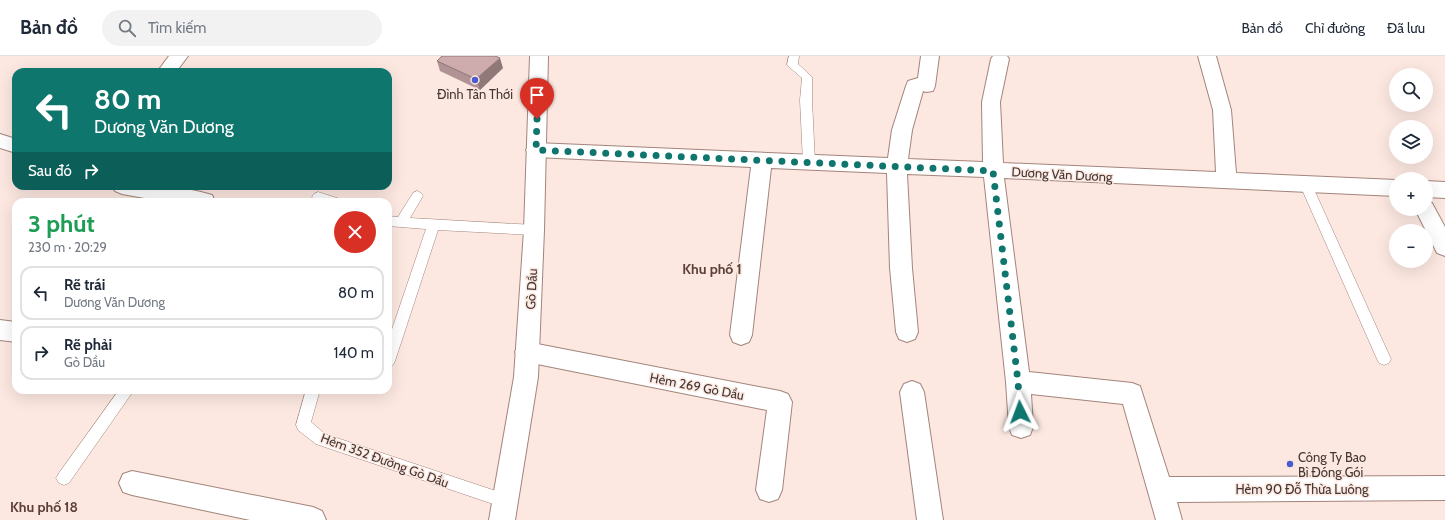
<!DOCTYPE html>
<html lang="vi">
<meta charset="utf-8">
<style>
body{margin:0;font-family:Cabin,sans-serif;background:#f2f2f3;color:#1f2937;height:100vh;display:flex;flex-direction:column;font-size:15px;white-space:nowrap}
*{box-sizing:border-box;margin:0}
p{font-size:13px;color:#747a83}
.icon{flex:none;width:22px;height:22px;fill:none;stroke:currentColor;stroke-width:2;stroke-linecap:round;stroke-linejoin:round}
.map{position:relative;flex:1;overflow:hidden}
.details{position:absolute;left:12px;top:142px;width:380px;height:196px;display:flex;flex-direction:column;background:#fff;border-radius:12px;box-shadow:0 4px 16px #0002}
.details>*{flex:none}
.hud{position:absolute;left:12px;top:12px;width:380px;height:122px;border-radius:12px;box-shadow:0 4px 16px #0002;background:#0f766e;color:#fff;overflow:hidden}
.tools{position:absolute;left:1389px;top:12px;display:grid;gap:8px}
.tools a{display:grid;place-items:center;width:44px;height:44px;border-radius:50%;background:#fff;box-shadow:0 4px 16px #0002;font-size:20px}
.pin{position:absolute;display:grid;place-items:center;width:34px;height:34px;color:#fff;margin:-41px -17px;border-radius:50% 50% 50% 0;rotate:-45deg;box-shadow:0 0 4px #0007}
.pin .icon{rotate:45deg}
.me{position:absolute;width:44px;margin:-22px;rotate:357deg;stroke-linejoin:round;filter:drop-shadow(0 0 3px #0008)}
.turn{display:flex;align-items:center;gap:14px;height:84px;padding:0 16px;font-size:18px}
.turn .icon{width:52px;height:52px;stroke-width:2.5}
.turn b{display:block;font-size:28px;line-height:34px}
.then{display:flex;align-items:center;height:38px;padding:0 16px;background:#0003;gap:8px;font-size:15px}
.round{display:grid;place-items:center;flex:none;width:42px;height:42px;border-radius:21px;background:#f2f2f3}
.head{display:flex;align-items:center;justify-content:space-between;height:68px;padding:0 16px}
h1{font-size:24px;font-weight:700;line-height:30px;color:#1e9e55}
ul{padding:0;list-style:none}
li{display:flex;align-items:center;gap:12px;height:54px;margin:0 8px 6px;padding:0 8px;border:2px solid #e0e1e3;border-radius:12px}
li div{flex:1}
li b{display:block;font-size:15px}
li em{font-style:normal}
header{display:flex;align-items:center;gap:24px;box-sizing:border-box;height:56px;padding:0 20px;background:#fff;border-bottom:1px solid #e0e1e3}
header strong{font-size:19px}
nav{display:flex;gap:22px;margin-inline-start:auto;font-size:14px}
.search{width:280px;height:36px;background:#f2f2f3;display:flex;align-items:center;gap:10px;box-sizing:border-box;padding:0 14px;border-radius:22px;color:#747a83;font-size:15px}
.map>svg:first-child{display:block}
</style>
<header>
<strong>Bản đồ</strong>
<div class="search"><svg class="icon" aria-label="search" viewBox="0 0 24 24"><circle cx="10" cy="10" r="6"/><path d="M15 15l6 6"/></svg>Tìm kiếm</div>
<nav><a>Bản đồ</a><a>Chỉ đường</a><a>Đã lưu</a></nav>
</header>
<div class="map">
<svg width="1445" height="464" viewBox="0 0 1445 464">
<rect width="100%" height="100%" fill="#fce8e1"/>
<g fill="none" stroke-linecap="round" stroke-linejoin="round">
<g stroke="#a3847a" stroke-width="1">
<path id="lane" d="M789 0H799L798 8 812 21V44L815 106 813 109 809 110 805 109 803 106 800 44 802 22 787 9Z
M1306 124 1310 126 1312 129 1391 303 1389 307 1384 309 1379 307 1377 303 1300 129 1302 126Z
M417 135 421 137 423 140 410 162 534 169 538 170 540 174 538 178 534 179 438 174 395 305 393 309 388 311V285L426 173 388 170V160L398 161 413 137Z
M318 136 340 143 342 146H319L314 144 312 141 314 138Z
M119 334H134L69 427 64 429 59 427 56 422 59 417Z
M306 334H320L311 366 325 378 505 438 510 440 513 445 510 450 505 452 316 388 298 374 296 369Z"/>
</g>
<g stroke="#a3847a" stroke-width="2">
<path id="street" d="M169 0H188L176 16H157Z
M921 0H939L935 30 933 35 926 36 923 35 912 74 908 103 983 106 982 46 991 3 993 0H1007L1009 3 1000 46 1003 107 1216 116 1213 54 1198 0H1216L1231 54 1236 117 1396 124V140L1004 122 1029 316 1132 327 1140 330 1169 421 1445 420V444L1177 446 1182 464H1156L1123 348 1031 338 1033 371 1030 379 1021 382 1012 379 1009 371 1006 326 984 121 907 118 912 212 918 276 915 283 907 286 899 283 896 276 890 212 887 117 771 112 752 279 749 286 741 289 733 286 730 279 751 111 536 101 529 99 526 94 529 89 536 87 888 102 892 74 906 30 908 25 918 22Z
M0 78 16 83V97L0 92Z
M1426 125 1445 126V142L1426 141Z
M112 130C146 130 180 129 212 139L215 145 167 146 122 138 115 135Z
M1426 145 1432 147 1445 171V200L1437 197 1415 153H1426Z
M0 264 16 266V286L0 284Z
M527 286 780 335 788 338 792 346 782 434 778 443 769 446 760 443 756 434 767 354 527 306 519 303 515 296 519 289Z
M912 325 920 328 924 336 943 464H917L900 336 904 328Z
M132 415 313 451 322 455 326 464H250L132 439 123 436 119 427 123 418Z"/>
</g>
<g stroke="#a3847a" stroke-width="2">
<path id="secondary" d="M530 0H548L544 174 538 321 515 464H489L514 321 524 174Z"/>
</g>
<use href="#lane" fill="#fff" fill-rule="evenodd"/>
<use href="#street" fill="#fff" fill-rule="evenodd"/>
<use href="#secondary" fill="#fff" fill-rule="evenodd"/>
</g>
<path fill="#b19395" d="M437 5 503 12 480 34 440 15Z"/>
<path fill="#907879" d="M500 2 503 12 480 34 476 23Z"/>
<path fill="#ceabad" stroke="#907879" d="M442 0H495L500 2 476 23 437 5Z"/>
<g fill="none" stroke-linecap="round" stroke-linejoin="round">
<path stroke="#0f766e" stroke-width="7" stroke-dasharray="0 12.6" d="M537 63 536 94 993 115 1018 326 1020 356"/>
</g>
<g fill="#4b5bd0" stroke="#fce8e1" stroke-width="1.5">
<circle cx="475" cy="24" r="4"/>
<circle cx="1290" cy="408" r="4"/>
</g>
<g text-anchor="middle" dominant-baseline="central" stroke-width="3" stroke-linejoin="round" paint-order="stroke">
<g font-size="13" fill="#433632" stroke="#fce8e1">
<text x="475" y="38">Đình Tân Thới</text>
<text x="1298" y="401" text-anchor="start">Công Ty Bao<tspan x="1298" dy="15">Bì Đóng Gói</tspan></text>
</g>
<g font-size="13" fill="#433632" stroke="#fce8e1">
<text transform="translate(1062 118) rotate(3)">Dương Văn Dương</text>
<text transform="translate(531 233) rotate(-87)">Gò Dầu</text>
<text transform="translate(697 330) rotate(11)">Hẻm 269 Gò Dầu</text>
<text transform="translate(385 404) rotate(20)">Hẻm 352 Đường Gò Dầu</text>
<text x="1302" y="433">Hẻm 90 Đỗ Thừa Luông</text>
</g>
<g font-size="14" font-weight="bold" fill="#5d4139" stroke="#fce8e1">
<text x="712" y="213">Khu phố 1</text>
<text x="44" y="451">Khu phố 18</text>
</g>
</g>
</svg>
<div class="tools">
<a><svg class="icon" aria-label="search" viewBox="0 0 24 24"><circle cx="10" cy="10" r="6"/><path d="M15 15l6 6"/></svg></a>
<a><svg class="icon" aria-label="layers" viewBox="0 0 24 24"><path d="M12 4l9 5-9 5-9-5zM3 14l9 5 9-5"/></svg></a>
<a>+</a>
<a>−</a>
</div>
<div class="pin" style="left:537px;top:63px;background:#d93025"><svg class="icon" aria-label="arrive" viewBox="0 0 24 24"><path d="M6 21V4h12l-3 4 3 4H6"/></svg></div>
<svg class="me" style="left:1020px;top:356px" viewBox="-20 -20 40 40"><path d="M0-17L14 15 0 8-14 15z" fill="#0f766e" stroke="#fff" stroke-width="4"/></svg>
<div class="hud">
<div class="turn"><svg class="icon" aria-label="left" viewBox="0 0 24 24"><path d="M17 20v-9H6M10 6l-5 5 5 5"/></svg><div><b>80 m</b>Dương Văn Dương</div></div>
<div class="then">Sau đó<svg class="icon" aria-label="right" viewBox="0 0 24 24"><path d="M7 20v-9h11M14 6l5 5-5 5"/></svg></div>
</div>
<section class="details">
<div class="head"><div><h1>3 phút</h1><p>230 m · 20:29</p></div><a class="round" style="background:#d93025;color:#fff"><svg class="icon" aria-label="close" viewBox="0 0 24 24"><path d="M6 6l12 12M18 6L6 18"/></svg></a></div>
<ul>
<li><svg class="icon" aria-label="left" viewBox="0 0 24 24"><path d="M17 20v-9H6M10 6l-5 5 5 5"/></svg><div><b>Rẽ trái</b><p>Dương Văn Dương</p></div><em>80 m</em></li>
<li><svg class="icon" aria-label="right" viewBox="0 0 24 24"><path d="M7 20v-9h11M14 6l5 5-5 5"/></svg><div><b>Rẽ phải</b><p>Gò Dầu</p></div><em>140 m</em></li>
</ul>
</section>
</div>
